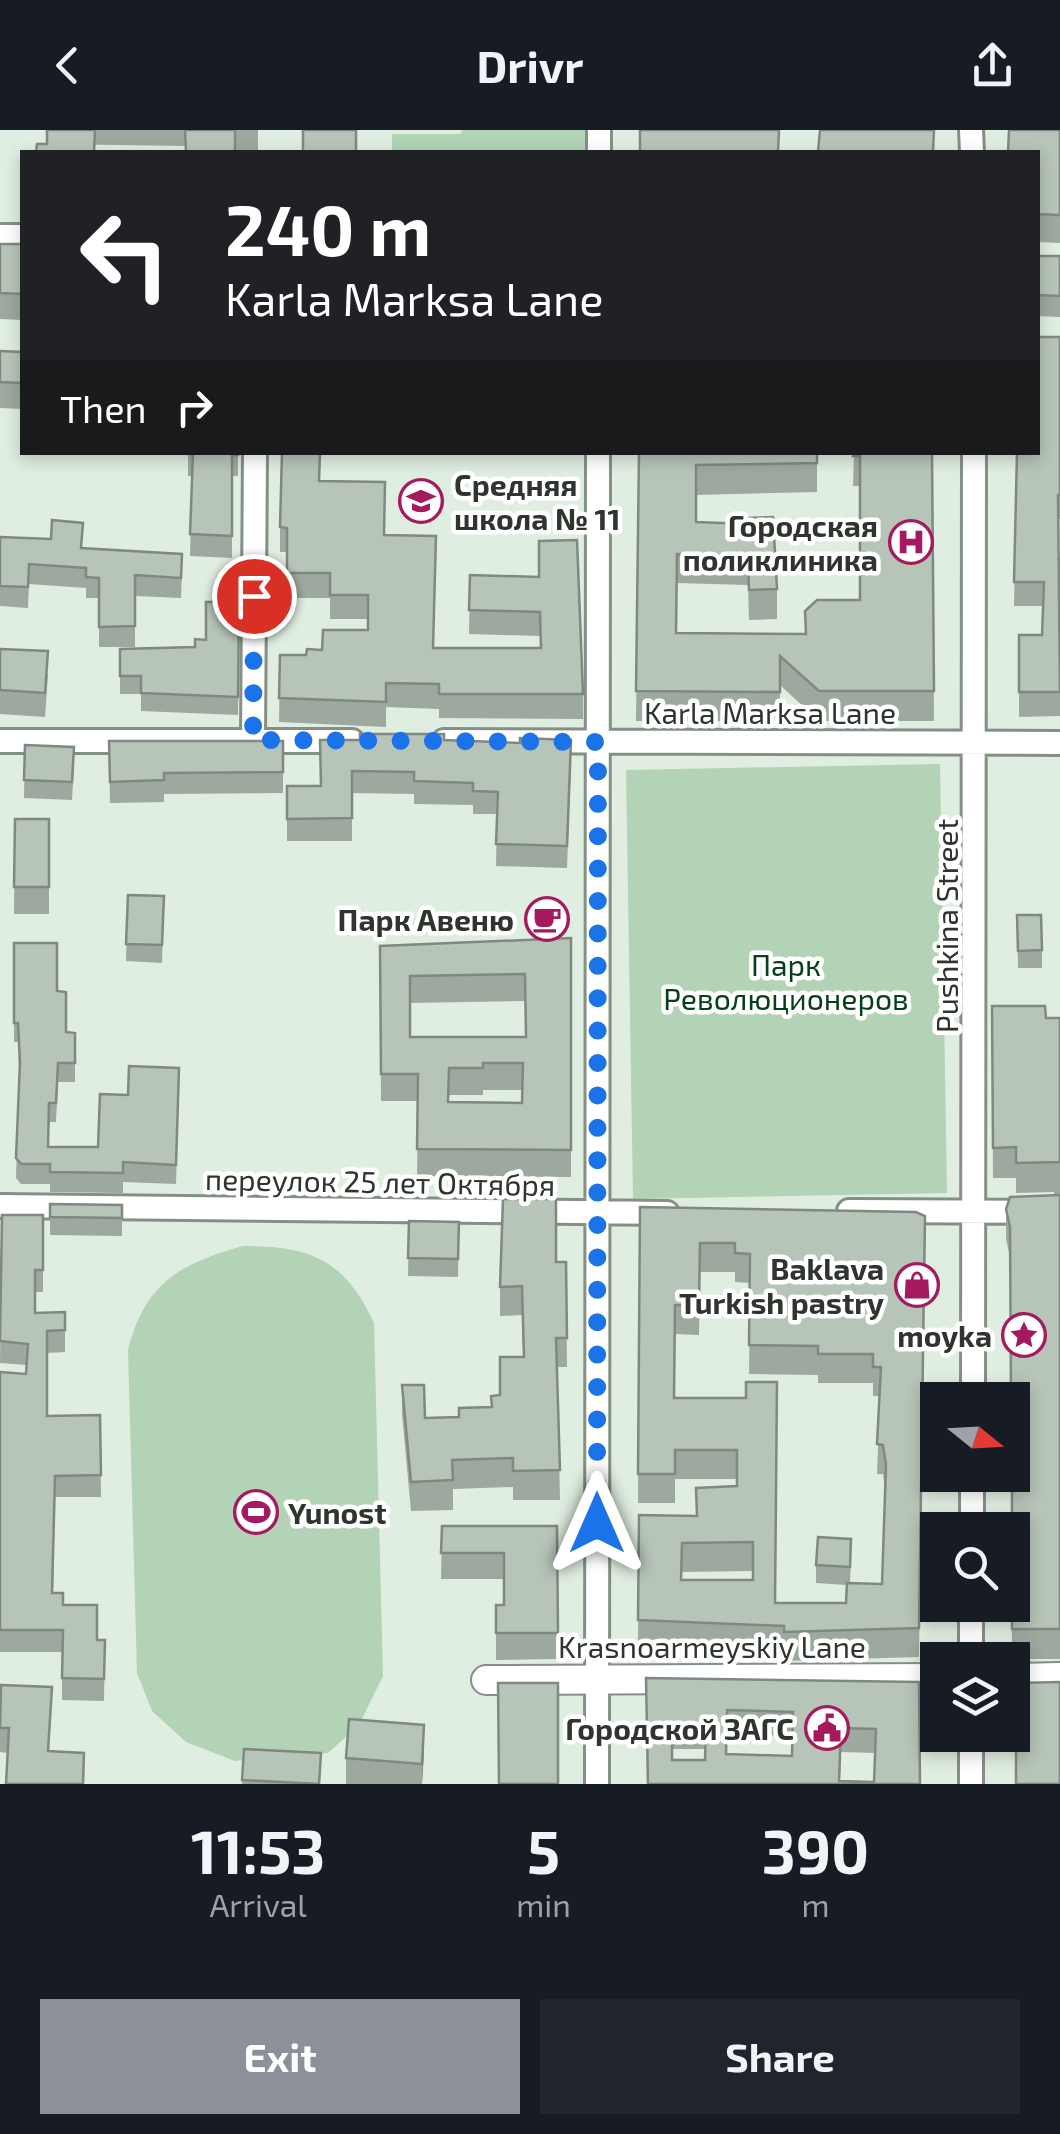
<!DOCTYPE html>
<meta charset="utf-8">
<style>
body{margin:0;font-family:"Exo 2",sans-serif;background:#20242c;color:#f1f3f6;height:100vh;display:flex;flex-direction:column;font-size:38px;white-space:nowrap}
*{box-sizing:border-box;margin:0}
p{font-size:32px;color:#9ea1a6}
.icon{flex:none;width:55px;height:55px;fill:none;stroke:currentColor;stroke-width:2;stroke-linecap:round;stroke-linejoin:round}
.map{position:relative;height:1654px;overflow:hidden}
.panel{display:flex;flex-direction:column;background:#171b24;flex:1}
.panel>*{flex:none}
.hud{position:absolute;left:20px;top:20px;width:1020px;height:305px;border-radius:0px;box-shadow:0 5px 15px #0003;background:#202124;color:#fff;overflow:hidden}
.needle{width:65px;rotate:108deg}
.controls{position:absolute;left:920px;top:1252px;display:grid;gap:20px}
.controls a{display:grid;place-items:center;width:110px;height:110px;border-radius:0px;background:#171b24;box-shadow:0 5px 15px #0003;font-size:50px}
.pin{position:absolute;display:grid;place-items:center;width:85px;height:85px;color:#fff;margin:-42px;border:5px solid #fff;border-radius:50%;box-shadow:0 2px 10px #0007}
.me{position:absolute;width:110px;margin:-55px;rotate:0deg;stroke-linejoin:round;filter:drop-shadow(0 0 8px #0008)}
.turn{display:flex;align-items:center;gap:35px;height:210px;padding:0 40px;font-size:45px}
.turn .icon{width:130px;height:130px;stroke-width:2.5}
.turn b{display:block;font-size:70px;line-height:85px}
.then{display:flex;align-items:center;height:95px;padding:0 40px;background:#0003;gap:20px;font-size:38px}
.eta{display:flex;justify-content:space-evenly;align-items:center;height:170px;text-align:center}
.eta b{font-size:60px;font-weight:700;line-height:70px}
.button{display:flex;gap:20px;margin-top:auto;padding:20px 40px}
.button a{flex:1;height:115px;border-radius:0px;background:#8c9099;color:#fff;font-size:40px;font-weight:700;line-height:115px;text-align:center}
.button a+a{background:#20242c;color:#f1f3f6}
header{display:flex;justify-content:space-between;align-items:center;height:130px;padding:0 40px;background:#171b24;font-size:45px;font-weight:700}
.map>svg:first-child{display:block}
</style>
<header><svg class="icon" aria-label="back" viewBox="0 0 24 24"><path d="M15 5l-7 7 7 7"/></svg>Drivr<svg class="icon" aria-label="share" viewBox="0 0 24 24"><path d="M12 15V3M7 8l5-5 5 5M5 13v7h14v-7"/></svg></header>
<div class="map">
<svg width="1060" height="1654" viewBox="0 0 1060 1654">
<rect width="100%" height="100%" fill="#e0ede1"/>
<path fill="#b2d3b5" d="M462 0H585V22H392V4H461Z
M940 634 947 1063 633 1069 626 640Z
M243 1116C311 1116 344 1129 374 1193L383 1546 359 1595 328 1623 235 1631 186 1612 152 1581 137 1543 128 1220C145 1153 179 1134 243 1116Z"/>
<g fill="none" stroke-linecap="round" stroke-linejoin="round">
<g stroke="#849085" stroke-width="28">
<path id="minor" d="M971 0 972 22
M599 22V0
M0 106H22
M253 610 255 322
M0 611H352
M444 611 1060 613
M0 1076 667 1083
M849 1081 1060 1082
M973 1270 974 322
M972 1400V1345
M971 1530V1475
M971 1605V1654
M597 1654 598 322"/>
</g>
<g stroke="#849085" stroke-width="32">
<path id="tertiary" d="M1012 1548 1060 1547
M486 1550 938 1548"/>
</g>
<use href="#minor" stroke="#fff" stroke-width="22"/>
<use href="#tertiary" stroke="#fff" stroke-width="28"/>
</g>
<path fill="#9da99e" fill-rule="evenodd" d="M47 0H258V22H185V16L47 14Z
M1060 0V113L1038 112V22Z
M0 114H22V190L0 189Z
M1038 126H1060V187L1038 186Z
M1060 207V389H1058V428H1060V586L1019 587V505H1042L1043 476H1014L1017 322Z
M0 221 22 222V279L0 278Z
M72 322H108V324H72Z
M188 322H238V346H232V428L190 426 192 346H188Z
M639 322H817V362L696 365V392L748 394 777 459V489L749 490 748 455 677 453V503L805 504 860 470V356H853L854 322H932L934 591H819L780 555V591H636Z
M320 351 384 405 434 518H540V506L469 504 470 445 539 447 583 564V589L439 588V579L386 577V597L279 592 280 525H306L368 500V489H330V468H287V422H280V397Z
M0 407 83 418 182 444 181 468 135 466V517H99V468H86V458L29 454 28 478 0 476Z
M239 472 238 585 141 581V564H120V519L195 517 206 510Z
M0 519 48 545 45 587 0 584Z
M320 610H444L571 632 567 738 496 736 497 684H473V675L414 674V664L352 663V711H287V656H320Z
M109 611H283V663L164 664V672L110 673Z
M25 615 74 635 72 670 24 668Z
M15 689H49V784H14Z
M128 765 164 766 162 833 126 831Z
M1017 785 1042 820V838H1018Z
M571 808V1047L417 1046 418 971H381L380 816ZM525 871 526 907H410V873ZM483 960H522V973H449V965H483Z
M14 813 57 861 66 902 75 903V952H58L56 992H49L48 1017H98L128 965 179 957 176 1054 123 1052V1063L50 1062V1054H21L16 1048 19 942 18 912H14Z
M992 876 1046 888H1060V1529H1012L1010 1127 1006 1109V1079L1054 1066V1062L1016 1063V1048H993Z
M50 1074 122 1075V1106L50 1105Z
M640 1077 925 1086 919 1527 784 1531V1525L638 1519 639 1385 696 1386V1358L737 1356V1349H675V1373H638ZM700 1142H735V1152L750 1153 749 1244 818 1245V1253H873V1266H880L877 1344H883L885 1358 882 1454 850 1453 851 1427 816 1435V1453L847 1455 846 1473H775L746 1268H674L675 1204 699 1205ZM753 1441V1450H682V1442Z
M2 1085H43V1162H35V1183L65 1182V1222L47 1223V1286L100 1285 101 1367H55L53 1463 97 1510H105L104 1571 62 1570V1522H0V1242L26 1244 27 1235 0 1233Z
M409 1091 459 1092 458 1147 408 1146Z
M556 1132H566L567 1237H557L560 1370H513V1357L453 1359V1380L411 1381 402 1284V1255L425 1288 459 1287 491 1277 523 1227 522 1185 500 1186V1157Z
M442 1396H557L558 1529 496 1530V1475H504V1449H441Z
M646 1548 919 1552 920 1654H647ZM727 1604 792 1606V1626L726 1624ZM672 1619H705V1630H672ZM841 1622 875 1623 874 1652 840 1651Z
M0 1576 52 1582 8 1623 0 1622Z
M244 1619 321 1623 320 1654H242Z
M424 1621 422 1654H346V1628Z"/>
<path fill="#808981" d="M424 1595V1621L422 1654V1634Z"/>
<path fill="#b7c4b8" stroke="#808981" stroke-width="2.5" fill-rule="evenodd" d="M47 0H95L94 22H36L37 14H47Z
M185 0H235V22H186Z
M303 0H356V22H303Z
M640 0H779L778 22H640Z
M820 0H934L933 22H818Z
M1009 0H1060V85L1038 84V22H1008Z
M0 114H22V164L0 163Z
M1038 126H1060V166L1038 165Z
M1038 207H1060V365H1058L1060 562H1019V505H1042L1044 452H1014L1017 322H1038Z
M0 221 22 222V253L0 252Z
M188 322H238V325H232V406L190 404 193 324H188Z
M282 322H320L319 351 385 352 384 405 436 406 433 518H541L540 482 469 480 470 445 539 447V411L577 410 583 564H439V554L386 553V572L279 568 280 525H306L307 519 322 520 323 500H368V465H330V443H287V398L280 397Z
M639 322H817V333L696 335V392L748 394V388L773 387 777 459 749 460 748 426 677 424 676 503 806 504 805 481 817 470H860V326H853L854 322H932L934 561H819L780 526V562L636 561Z
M52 390 83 393 81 418 182 424 181 448 135 445V496L99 497V448L86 447V438L29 434 28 457 0 456V407L51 409Z
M206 472H239L238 567 141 563V546H120V519L195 517V509L206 510Z
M0 519 48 521 45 563 0 560Z
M360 604H444V610L520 613V608L571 610 567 716 496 714 498 662 473 661V653L414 651V642L352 641V688L287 689V656H321L320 610H360Z
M109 611H283V642L164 643V650L110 652Z
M25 615 74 617 72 652 24 650Z
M15 689H49V757H14Z
M128 765 164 766 162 815 126 814Z
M1017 785H1041L1042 820 1018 821Z
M571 808V1020L417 1019 418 944H381L380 816ZM525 844 526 907H410V846ZM483 933H523L522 973 448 972 449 938H483Z
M14 813H57V861L66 862V902L75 903V933H58L56 973H49L48 1017H98L100 964 128 965 129 936 179 938 176 1035 123 1032V1043L50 1042V1034H21L16 1028 20 932 18 893H14Z
M992 876H1045L1046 888H1060V1032L1016 1033V1017L993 1018Z
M1060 1065V1499H1012V1270H1011L1010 1097 1006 1079 1010 1067Z
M503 1069H556V1132H566L567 1208H556L560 1340 513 1341V1328L452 1330 453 1350 411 1352 402 1255H424L425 1288 459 1287V1278L492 1277 491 1266 500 1265V1227H524L522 1156 500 1157Z
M50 1074 122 1075V1088L50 1087Z
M640 1077 916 1082 925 1086 919 1498 784 1502V1496L638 1490 639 1385 697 1386 696 1358 737 1356V1320H675V1344H638ZM700 1113H735V1123L750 1124 749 1215 818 1216V1224H873V1237H881L877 1314 883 1315 886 1335 882 1454 847 1453 846 1473H775L777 1252H746V1268H674L675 1175 699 1176ZM753 1412V1450H681L682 1413Z
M2 1085H43V1140H35V1183L65 1182V1200L47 1201V1286L100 1285 101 1345 55 1346 52 1463H63V1475H97V1510H105L104 1549 62 1548 63 1500H0V1242L26 1244 28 1214 0 1211Z
M409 1091 459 1092 458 1129 408 1128Z
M442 1396H557L558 1503H496V1475H504V1423H441Z
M818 1407 851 1409 850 1437 816 1435Z
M646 1548 919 1552 920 1654H648ZM727 1580 793 1582 792 1626 726 1624ZM672 1594 706 1595 705 1630H672ZM841 1598 876 1599 874 1652 839 1651Z
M1060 1552V1654H1016V1553Z
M498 1553H558V1654H499Z
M1 1555 52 1557 48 1621 84 1623 83 1654H6L9 1598H0Z
M349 1589 424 1595 422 1634 346 1628Z
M244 1619 321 1623 319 1654 242 1650Z"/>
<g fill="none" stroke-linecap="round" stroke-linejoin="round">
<path stroke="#1a73e8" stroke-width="18" stroke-dasharray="0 32.4" d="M254 466 253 610 598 612 597 1393"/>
</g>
<defs>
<g id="school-ring" transform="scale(2.25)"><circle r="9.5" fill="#fff" stroke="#a5195e" stroke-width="1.5"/><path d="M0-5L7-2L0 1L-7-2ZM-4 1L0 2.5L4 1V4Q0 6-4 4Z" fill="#a5195e"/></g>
<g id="hospital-ring" transform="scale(2.25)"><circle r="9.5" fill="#fff" stroke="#a5195e" stroke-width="1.5"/><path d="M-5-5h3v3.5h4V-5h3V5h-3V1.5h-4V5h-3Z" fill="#a5195e"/></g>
<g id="cafe-ring" transform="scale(2.25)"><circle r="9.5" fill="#fff" stroke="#a5195e" stroke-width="1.5"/><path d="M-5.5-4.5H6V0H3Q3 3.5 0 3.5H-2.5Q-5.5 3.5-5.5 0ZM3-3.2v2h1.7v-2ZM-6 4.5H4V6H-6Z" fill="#a5195e"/></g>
<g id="shop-ring" transform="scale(2.25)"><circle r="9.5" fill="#fff" stroke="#a5195e" stroke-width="1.5"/><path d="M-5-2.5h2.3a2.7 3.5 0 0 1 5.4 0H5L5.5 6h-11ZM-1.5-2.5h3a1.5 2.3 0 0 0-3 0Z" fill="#a5195e"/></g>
<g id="sight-ring" transform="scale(2.25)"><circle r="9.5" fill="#fff" stroke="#a5195e" stroke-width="1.5"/><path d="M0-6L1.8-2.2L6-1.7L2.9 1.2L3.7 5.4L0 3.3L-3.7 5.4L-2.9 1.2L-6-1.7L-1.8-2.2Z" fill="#a5195e"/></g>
<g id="stadium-ring" transform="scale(2.25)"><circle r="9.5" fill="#fff" stroke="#a5195e" stroke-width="1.5"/><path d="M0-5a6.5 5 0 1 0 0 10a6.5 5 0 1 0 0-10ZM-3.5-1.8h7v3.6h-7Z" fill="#a5195e"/></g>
<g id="civic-ring" transform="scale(2.25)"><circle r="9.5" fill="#fff" stroke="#a5195e" stroke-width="1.5"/><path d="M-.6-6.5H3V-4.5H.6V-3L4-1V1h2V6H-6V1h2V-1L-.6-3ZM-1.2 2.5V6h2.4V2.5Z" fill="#a5195e"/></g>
</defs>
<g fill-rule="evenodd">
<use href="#school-ring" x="421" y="371"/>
<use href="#hospital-ring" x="911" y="412"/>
<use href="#cafe-ring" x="547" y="789"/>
<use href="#shop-ring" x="917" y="1155"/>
<use href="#sight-ring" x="1024" y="1205"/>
<use href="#stadium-ring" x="256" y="1382"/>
<use href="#civic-ring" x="827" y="1598"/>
</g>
<g text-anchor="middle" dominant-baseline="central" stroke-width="9" stroke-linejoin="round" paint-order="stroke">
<g font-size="30" font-weight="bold" fill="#2f342f" stroke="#fff" text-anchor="end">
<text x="454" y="354" text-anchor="start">Средняя<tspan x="454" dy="34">школа № 11</tspan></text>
<text x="878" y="395">Городская<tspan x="878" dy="34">поликлиника</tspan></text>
<text x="514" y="789">Парк Авеню</text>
<text x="884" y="1138">Baklava<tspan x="884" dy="34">Turkish pastry</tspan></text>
<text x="992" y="1205">moyka</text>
<text x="288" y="1382" text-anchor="start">Yunost</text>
<text x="794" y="1598">Городской ЗАГС</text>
</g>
<g font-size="30" fill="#2f342f" stroke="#fff">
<text x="770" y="582">Karla Marksa Lane</text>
<text transform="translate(946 796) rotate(-90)">Pushkina Street</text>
<text transform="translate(380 1051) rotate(1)">переулок 25 лет Октября</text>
<text x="712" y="1516">Krasnoarmeyskiy Lane</text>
</g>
<g font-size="30" fill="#064016" stroke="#fff">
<text x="786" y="834">Парк<tspan x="786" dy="34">Революционеров</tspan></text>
</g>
</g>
</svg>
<div class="controls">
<a><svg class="needle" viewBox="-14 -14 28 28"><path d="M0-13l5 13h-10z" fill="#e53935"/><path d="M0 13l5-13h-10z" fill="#9ea1a6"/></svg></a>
<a><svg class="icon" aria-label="search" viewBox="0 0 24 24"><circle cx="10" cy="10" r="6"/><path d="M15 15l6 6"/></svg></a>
<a><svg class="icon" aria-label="layers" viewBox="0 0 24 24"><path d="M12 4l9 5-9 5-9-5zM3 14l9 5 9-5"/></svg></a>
</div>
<div class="pin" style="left:254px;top:466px;background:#d93025"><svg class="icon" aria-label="arrive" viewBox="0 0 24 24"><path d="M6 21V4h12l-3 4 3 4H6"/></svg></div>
<svg class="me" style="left:597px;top:1393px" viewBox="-20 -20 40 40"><path d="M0-17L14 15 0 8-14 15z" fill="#1a73e8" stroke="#fff" stroke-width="4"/></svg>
<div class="hud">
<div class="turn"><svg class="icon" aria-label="left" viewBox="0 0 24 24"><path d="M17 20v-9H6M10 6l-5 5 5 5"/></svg><div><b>240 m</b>Karla Marksa Lane</div></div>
<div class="then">Then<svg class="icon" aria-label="right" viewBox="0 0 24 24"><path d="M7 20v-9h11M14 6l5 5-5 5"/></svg></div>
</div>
</div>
<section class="panel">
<div class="eta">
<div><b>11:53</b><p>Arrival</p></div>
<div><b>5</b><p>min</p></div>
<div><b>390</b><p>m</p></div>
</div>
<div class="button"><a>Exit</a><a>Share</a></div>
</section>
